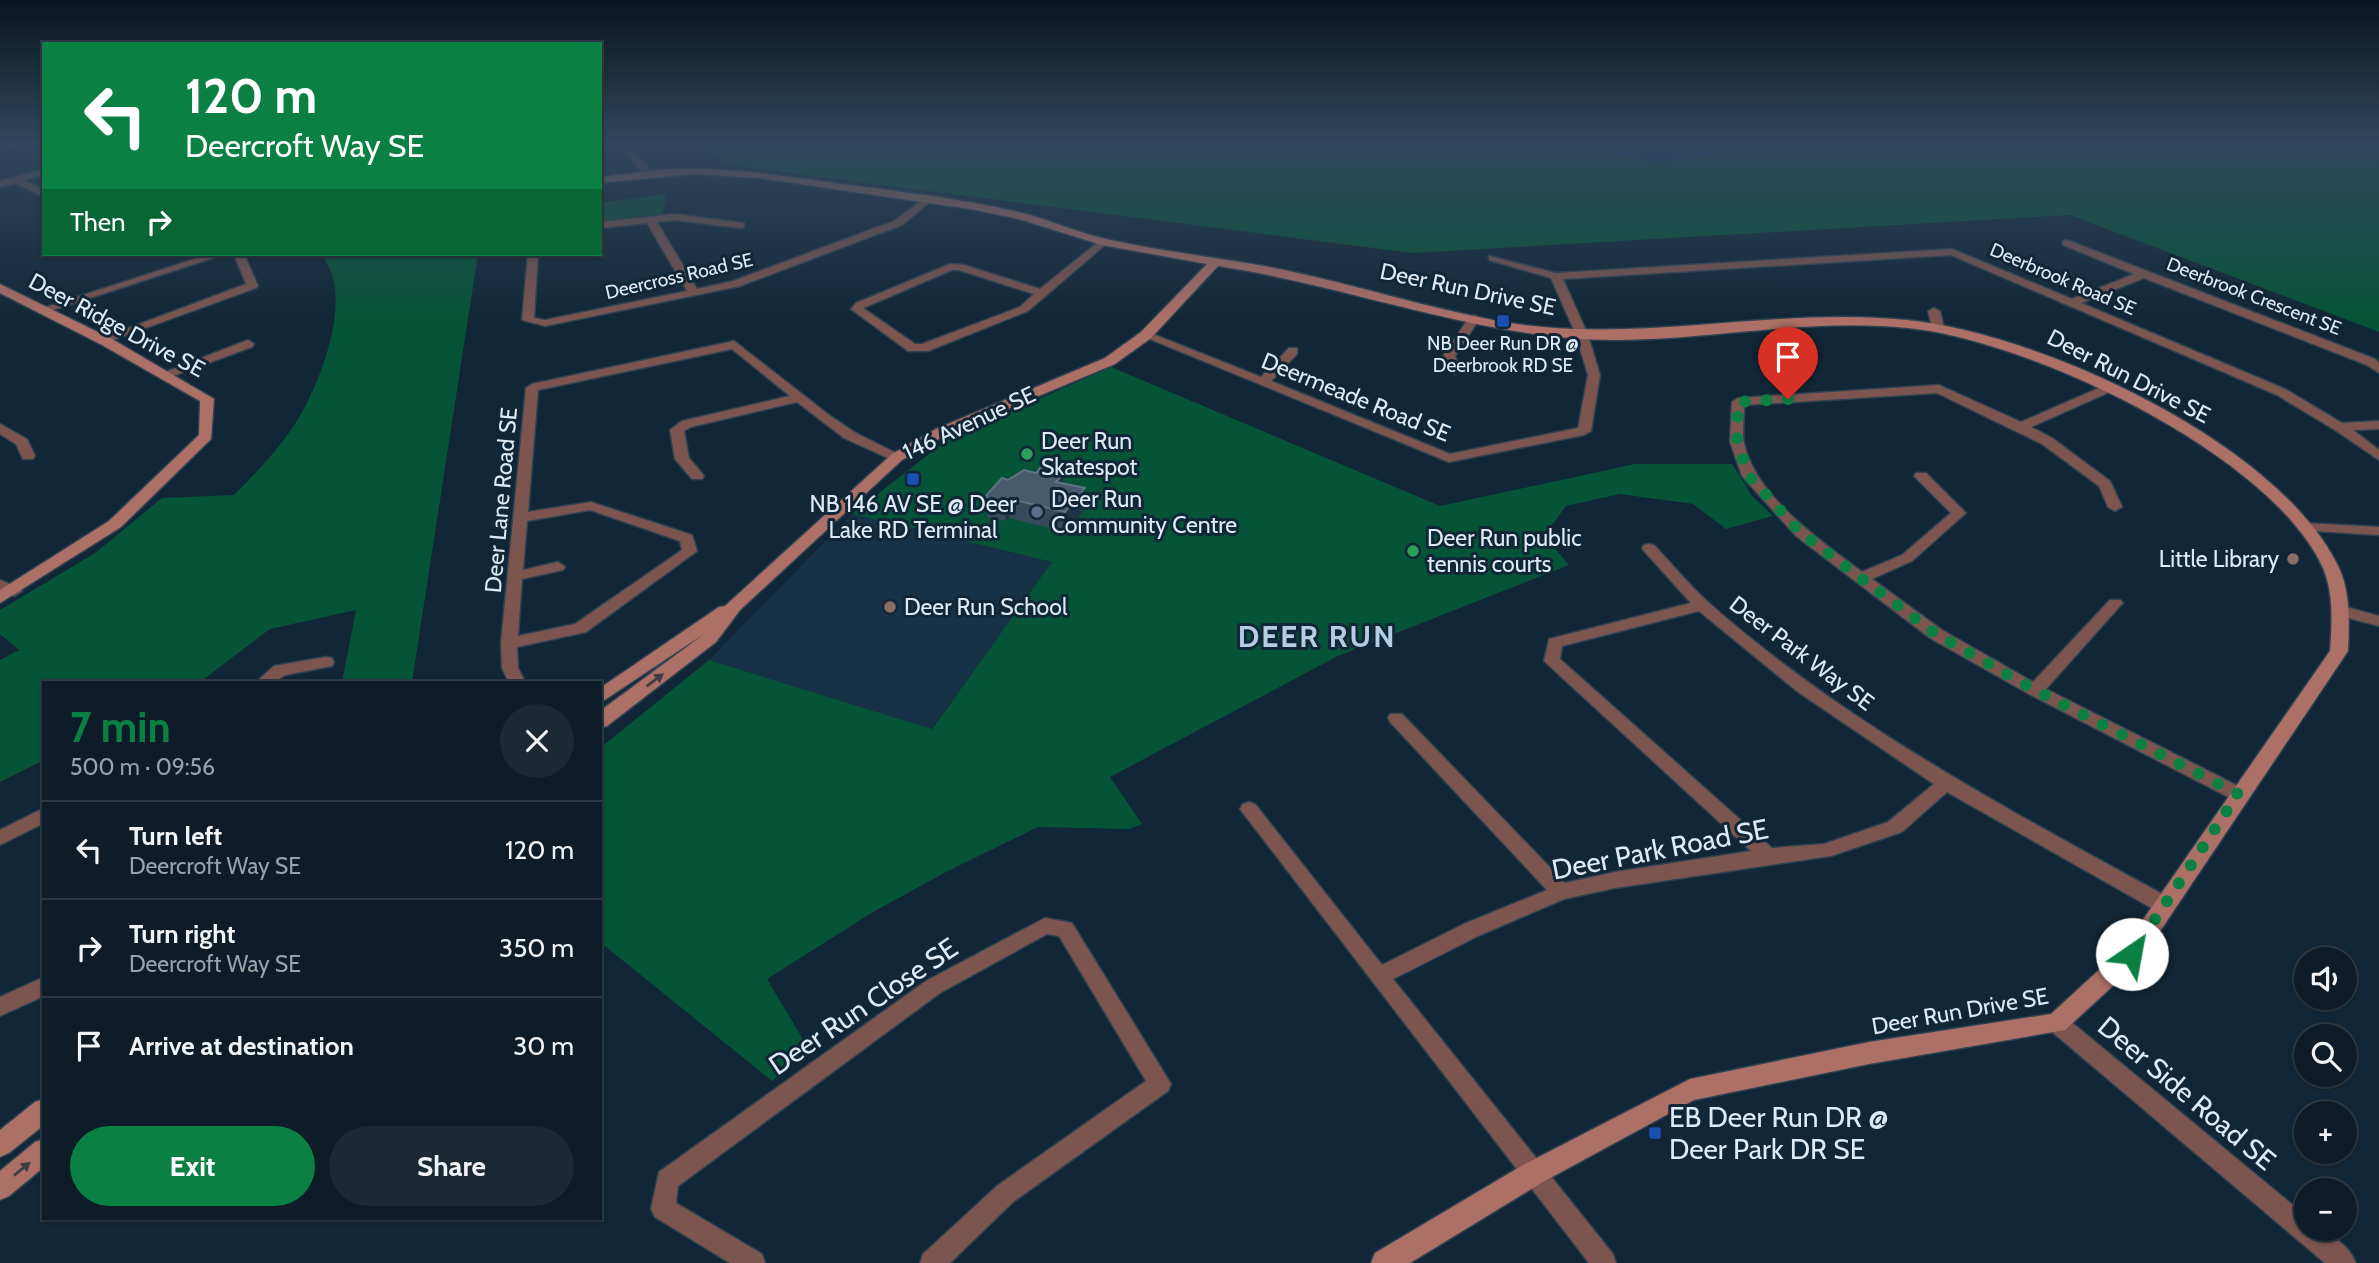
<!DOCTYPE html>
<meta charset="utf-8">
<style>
body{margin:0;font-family:Cabin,sans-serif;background:#1b2934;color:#f1f3f6;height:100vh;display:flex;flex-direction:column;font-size:26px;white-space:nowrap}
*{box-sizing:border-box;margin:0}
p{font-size:23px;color:#9aa1a8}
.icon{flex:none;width:38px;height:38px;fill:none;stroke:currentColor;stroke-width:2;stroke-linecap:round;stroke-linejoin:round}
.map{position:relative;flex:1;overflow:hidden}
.side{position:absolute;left:42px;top:681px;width:560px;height:539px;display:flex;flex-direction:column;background:#0d1c28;border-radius:0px;box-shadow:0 2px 5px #0004,0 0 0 2px #2d3a45}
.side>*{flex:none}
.hud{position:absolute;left:42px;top:42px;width:560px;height:214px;border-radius:0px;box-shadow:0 2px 5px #0004,0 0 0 2px #2d3a45;background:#0b8043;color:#fff;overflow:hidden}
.buttons{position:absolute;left:2294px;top:947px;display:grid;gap:14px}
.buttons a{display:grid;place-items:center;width:63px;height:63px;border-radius:50%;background:#0d1c28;box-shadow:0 2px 5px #0004,0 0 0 2px #2d3a45;font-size:35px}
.pin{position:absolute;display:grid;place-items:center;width:60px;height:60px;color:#fff;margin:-72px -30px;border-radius:50% 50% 50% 0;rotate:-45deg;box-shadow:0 0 7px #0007}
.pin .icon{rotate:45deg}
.me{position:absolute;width:77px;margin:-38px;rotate:33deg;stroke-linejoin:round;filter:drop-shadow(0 0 5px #0008)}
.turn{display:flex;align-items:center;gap:24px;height:147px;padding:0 28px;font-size:32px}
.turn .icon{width:91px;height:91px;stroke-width:2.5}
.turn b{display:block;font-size:49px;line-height:60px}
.then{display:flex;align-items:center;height:66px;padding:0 28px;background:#0003;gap:14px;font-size:26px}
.round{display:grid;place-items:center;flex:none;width:74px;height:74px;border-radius:37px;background:#1b2934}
.summary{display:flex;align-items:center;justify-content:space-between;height:119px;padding:0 28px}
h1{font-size:42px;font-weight:800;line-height:52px;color:#0b8043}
.cta{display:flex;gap:14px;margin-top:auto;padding:14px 28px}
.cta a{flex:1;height:80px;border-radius:42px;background:#0b8043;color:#fff;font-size:28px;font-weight:800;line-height:80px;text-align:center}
.cta a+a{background:#1b2934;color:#f1f3f6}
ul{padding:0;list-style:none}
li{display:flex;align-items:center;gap:21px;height:98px;padding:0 28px;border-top:2px solid #2d3a45}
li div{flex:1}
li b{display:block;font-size:26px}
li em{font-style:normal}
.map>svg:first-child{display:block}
</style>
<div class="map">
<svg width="2379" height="1263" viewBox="0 0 2379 1263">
<rect width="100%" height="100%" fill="#112636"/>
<path fill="#173247" d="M852 514 1053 562 931 729 709 660Z"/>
<path fill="#065437" d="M692 143H2379V332L2070 215 1413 253 732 166Z
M667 194 662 214 600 222V203Z
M322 254H478L412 682H342L356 610 270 629 200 682H44V760L0 782V660L19 650 0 634V610L95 553 162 498 234 495C254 475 274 454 291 430 315 396 345 321 333 278 331 270 326 261 322 254Z
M1111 367 1440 506 1635 464H1732L1752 496 1773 516 1726 529 1693 504 1620 494 1566 506 1544 536 1569 565 1338 656 1110 777 1142 824 1129 829 1038 827 948 871 873 912 767 979 810 1051 772 1081 600 942V748L709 660 932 729 1052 562 852 514 947 440Z"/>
<path fill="#133475" d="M1561 143H1627L1666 148 1694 143H1778L1762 149 1654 162Z"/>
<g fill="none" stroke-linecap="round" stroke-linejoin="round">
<g stroke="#2e4251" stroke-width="3">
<path id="street" d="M10 143H25L0 151V145Z
M616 143H625L652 172V176H646Z
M44 169V175L24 180 44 190V197L15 183 0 187V181Z
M929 195 934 198 932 200 902 225 740 286 545 326 522 320 528 254H538L534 318 545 320 687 291 647 223 600 228V222L675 214 744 223V227L740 228 675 220 657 222 697 289 733 281 894 221Z
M1102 239 1106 240V244L1028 311 928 351H908L851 309 856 303 950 264 964 265 1040 289ZM952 270H959L1034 294 1020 307 922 344H915L863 308Z
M2067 240 2375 359 2379 363V373L2367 365 2144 278 2081 303 2285 389 2342 423 2379 421V429L2353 430 2379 450V460L2335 430 2277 395 1951 255 1563 279 1588 335 1600 375 1591 431 1584 435 1449 462 1140 335 1142 333H1150L1261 377 1289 348H1297V354L1271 381 1450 454 1578 428 1588 375 1576 335 1551 278 1489 260V256L1556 273 1952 249 2072 299 2134 274 2063 245V241Z
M210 254H225L47 312 37 310Z
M234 254H244L258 286 256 288 107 342 103 344 97 340 246 284Z
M1934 308 1940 311 1944 327 1942 329 1938 330 1932 327 1928 311Z
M1474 315 1480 318 1455 356 1461 370 1455 374 1451 373 1443 356 1470 316Z
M248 340 254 344 252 347 170 377H162L160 374Z
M734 341 829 415 854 432 904 457 897 461 892 460 844 438 797 402 691 427 684 431 689 458 704 476 702 479H692L675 459 670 430 682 421 790 396 732 349 538 390 528 512 591 502 692 535 697 551 586 632 517 647 518 668 525 682H509L502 668 501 643 526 388 532 384ZM590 510 680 541 682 550 575 624 518 636 522 579 563 570 565 567 558 562 523 570 527 521Z
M2108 384 2114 388 2112 391 2031 427 2052 438 2110 481 2122 507 2115 511 2108 507 2099 486 2042 444 1937 393 1744 405C1744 417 1742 432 1744 443 1755 496 1821 541 1862 572L1902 555 1951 513 1914 476 1916 473H1926L1966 513 1912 561 1872 579 1942 630 2033 682 2110 600H2120L2123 603 2120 606 2046 689 2244 789 2247 794 2244 799H2232L2029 694 1930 638 1796 536 1742 476 1730 442 1732 402 1738 398 1939 385 2021 422Z
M0 424 27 439 35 456 33 459H23L16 444 0 434Z
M2304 523 2379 527V535L2299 530 2297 527Z
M1649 544 1654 545C1672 564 1689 585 1709 603 1847 725 2011 811 2171 899L2174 905 2171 911 2164 913 2157 911 1947 792 1902 832 1831 856 1615 888 1564 899 1478 936 1393 979 1613 1254 1616 1263H1589L1240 809 1243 804 1249 802 1255 804 1382 965 1464 924 1547 890 1390 722 1388 718 1390 714H1402L1565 883 1615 872 1751 851 1544 661 1549 639 1691 603 1644 551 1642 548 1644 545ZM1699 611 1798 692 1934 784 1888 822 1824 844 1772 848 1560 659 1562 646Z
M0 580 19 588 22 591 14 596 0 591Z
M2342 606 2379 616V626L2337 615 2334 611Z
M326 657 332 658 334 662 332 666 285 675 274 682H256L274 666Z
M44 808V823L0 845V830Z
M1045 918 1072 923 1171 1084 1168 1091 1013 1202 950 1263H920L923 1254 997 1186 1146 1081 1059 936 1047 934 940 993 678 1186 676 1203 762 1254 765 1263H730L655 1217 651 1209 659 1172 926 981Z
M44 977V996L0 1016V997Z
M2057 1014 2064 1016 2306 1216V1228C2326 1228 2349 1245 2356 1263H2325L2050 1030 2046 1023 2050 1016Z"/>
</g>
<g stroke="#2e4251" stroke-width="3">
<path id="secondary" d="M666 169C725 166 783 176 842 184 903 192 966 199 1026 214 1053 221 1078 233 1106 239 1167 253 1228 258 1289 271 1359 286 1428 308 1498 321 1637 346 1770 306 1907 320 2040 333 2280 443 2339 568 2351 594 2349 624 2348 651L2140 961 2065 1030 1869 1064 1694 1100 1541 1183 1410 1263H1371L1375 1253 1523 1165 1690 1079 1869 1042 2051 1014 2124 947 2330 651C2332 624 2334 594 2323 568 2271 453 2029 340 1908 328 1795 316 1682 348 1569 338 1450 327 1336 284 1218 266L1151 338 1115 364 946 435 902 460 740 610 716 642 607 726 600 728V711L704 634 600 703V688L719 607 725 606 892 454 936 429 1105 358 1141 332 1207 264 1102 245 1019 219 970 209 759 178 692 174 600 183V177Z
M0 284 112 339 214 399 211 439 121 527 0 603V590L109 521 199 435 200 401 102 345 0 293Z
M44 1099V1125L9 1153 0 1157V1130L35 1102Z
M44 1139V1167L9 1196 0 1200V1171L35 1142Z"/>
</g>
<use href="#street" fill="#7c554f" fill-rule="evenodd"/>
<use href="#secondary" fill="#ad7066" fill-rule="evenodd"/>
</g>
<path fill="#364a5c" d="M1036 473 1063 474 1064 484 1086 508 1066 532 1009 518 1006 521 987 517 985 497 1008 480Z"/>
<path fill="#1f3446" d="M1063 474 1065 493 1056 482Z
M1085 488 1086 508 1066 532 1065 512Z
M1007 498 1009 518 1006 521 1004 502Z"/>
<path fill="#485b6c" stroke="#5f7282" stroke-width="2" d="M1040 468 1063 474 1056 482 1085 488 1065 512 1007 498 1004 502 985 497 1002 478 1008 480 1024 470 1036 473Z"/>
<defs><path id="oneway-solid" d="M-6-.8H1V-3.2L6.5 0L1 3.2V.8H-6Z" transform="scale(1.75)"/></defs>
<g fill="#403c44">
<use href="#oneway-solid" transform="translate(655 680) rotate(-37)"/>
<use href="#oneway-solid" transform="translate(22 1169) rotate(-39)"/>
</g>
<linearGradient id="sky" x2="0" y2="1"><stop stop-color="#09151e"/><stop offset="0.45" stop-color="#32475d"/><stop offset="1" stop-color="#32475d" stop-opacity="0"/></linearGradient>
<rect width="2379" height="320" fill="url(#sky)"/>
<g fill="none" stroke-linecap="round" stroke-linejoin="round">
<path stroke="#0b8043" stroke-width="12" stroke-dasharray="0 21.6" d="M1788 399 1738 402 1737 442 1749 476 1801 533 1936 634 2035 690 2238 794 2132 954"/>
</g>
<g fill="#1a4fb4" stroke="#112636" stroke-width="2.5">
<rect x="1496" y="314" width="14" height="14" rx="3.5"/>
<rect x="906" y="472" width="14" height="14" rx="3.5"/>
<rect x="1648" y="1126" width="14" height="14" rx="3.5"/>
</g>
<g fill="#2e9e5b" stroke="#112636" stroke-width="2.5">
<circle cx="1027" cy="454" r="7"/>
<circle cx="1413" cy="551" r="7"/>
</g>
<circle fill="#5c6f8a" stroke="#112636" stroke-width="2.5" cx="1037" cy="512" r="7"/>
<g fill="#8d6e63" stroke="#112636" stroke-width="2.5">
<circle cx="2293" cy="559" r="7"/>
<circle cx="890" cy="607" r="7"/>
</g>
<g text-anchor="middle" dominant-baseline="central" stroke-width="6" stroke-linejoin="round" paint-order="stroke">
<g font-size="19" fill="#deebf6" stroke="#112636">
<text transform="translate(679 276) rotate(-13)">Deercross Road SE</text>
<text transform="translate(2063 279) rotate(23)">Deerbrook Road SE</text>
<text transform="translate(2254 296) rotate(21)">Deerbrook Crescent SE</text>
</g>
<g font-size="19" fill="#deebf6" stroke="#112636">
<text x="1503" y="343">NB Deer Run DR @<tspan x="1503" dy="22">Deerbrook RD SE</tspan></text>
</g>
<g font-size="23" fill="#deebf6" stroke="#112636">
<text transform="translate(1468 289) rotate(12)">Deer Run Drive SE</text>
<text transform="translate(117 325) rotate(28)">Deer Ridge Drive SE</text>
<text transform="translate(2129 376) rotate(27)">Deer Run Drive SE</text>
<text transform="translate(1356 397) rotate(22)">Deermeade Road SE</text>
<text transform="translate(969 423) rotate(-25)">146 Avenue SE</text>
<text transform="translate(501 500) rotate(-85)">Deer Lane Road SE</text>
<text transform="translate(1802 653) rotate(37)">Deer Park Way SE</text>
<text transform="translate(1960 1011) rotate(-10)">Deer Run Drive SE</text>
</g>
<g font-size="23" fill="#deebf6" stroke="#112636" text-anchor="start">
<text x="1041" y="441">Deer Run<tspan x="1041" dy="26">Skatespot</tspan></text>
<text x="1051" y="499">Deer Run<tspan x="1051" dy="26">Community Centre</tspan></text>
<text x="913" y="504" text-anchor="middle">NB 146 AV SE @ Deer<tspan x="913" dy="26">Lake RD Terminal</tspan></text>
<text x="1427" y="538">Deer Run public<tspan x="1427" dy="26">tennis courts</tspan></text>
<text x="2279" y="559" text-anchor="end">Little Library</text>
<text x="904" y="607">Deer Run School</text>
</g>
<g font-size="28" fill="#deebf6" stroke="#112636">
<text transform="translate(1660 849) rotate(-11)">Deer Park Road SE</text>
<text transform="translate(863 1006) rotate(-34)">Deer Run Close SE</text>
<text transform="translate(2187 1093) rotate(40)">Deer Side Road SE</text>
</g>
<g font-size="28" fill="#deebf6" stroke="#112636" text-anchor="start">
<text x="1669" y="1117">EB Deer Run DR @<tspan x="1669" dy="32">Deer Park DR SE</tspan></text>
</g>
<g font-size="30" font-weight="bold" letter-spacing="2" fill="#b3cde2" stroke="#112636">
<text x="1317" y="636">DEER RUN</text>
</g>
</g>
</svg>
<div class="buttons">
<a><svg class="icon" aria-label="sound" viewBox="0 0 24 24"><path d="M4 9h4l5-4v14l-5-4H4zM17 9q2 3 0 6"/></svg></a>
<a><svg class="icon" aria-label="search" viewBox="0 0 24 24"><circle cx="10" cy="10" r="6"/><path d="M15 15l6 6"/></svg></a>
<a>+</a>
<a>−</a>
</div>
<div class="pin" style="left:1788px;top:399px;background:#d93025"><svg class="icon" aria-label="arrive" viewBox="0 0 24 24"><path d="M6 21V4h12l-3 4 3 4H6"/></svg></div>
<svg class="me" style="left:2132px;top:954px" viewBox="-20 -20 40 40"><circle r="19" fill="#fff"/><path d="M0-13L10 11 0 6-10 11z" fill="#0b8043"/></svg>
<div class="hud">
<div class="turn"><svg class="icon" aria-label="left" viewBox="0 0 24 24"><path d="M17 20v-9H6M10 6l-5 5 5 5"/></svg><div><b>120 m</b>Deercroft Way SE</div></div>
<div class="then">Then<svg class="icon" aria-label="right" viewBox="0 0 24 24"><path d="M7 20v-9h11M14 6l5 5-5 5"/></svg></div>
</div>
<section class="side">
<div class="summary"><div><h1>7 min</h1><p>500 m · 09:56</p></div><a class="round"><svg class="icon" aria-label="close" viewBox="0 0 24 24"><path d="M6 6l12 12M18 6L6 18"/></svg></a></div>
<ul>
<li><svg class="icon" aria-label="left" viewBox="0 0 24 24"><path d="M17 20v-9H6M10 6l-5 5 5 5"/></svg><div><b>Turn left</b><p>Deercroft Way SE</p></div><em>120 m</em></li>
<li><svg class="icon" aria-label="right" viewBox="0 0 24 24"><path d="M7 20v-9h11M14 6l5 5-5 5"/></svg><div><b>Turn right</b><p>Deercroft Way SE</p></div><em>350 m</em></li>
<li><svg class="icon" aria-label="arrive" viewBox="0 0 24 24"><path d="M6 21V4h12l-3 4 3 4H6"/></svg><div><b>Arrive at destination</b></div><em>30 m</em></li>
</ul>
<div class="cta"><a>Exit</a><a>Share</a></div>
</section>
</div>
